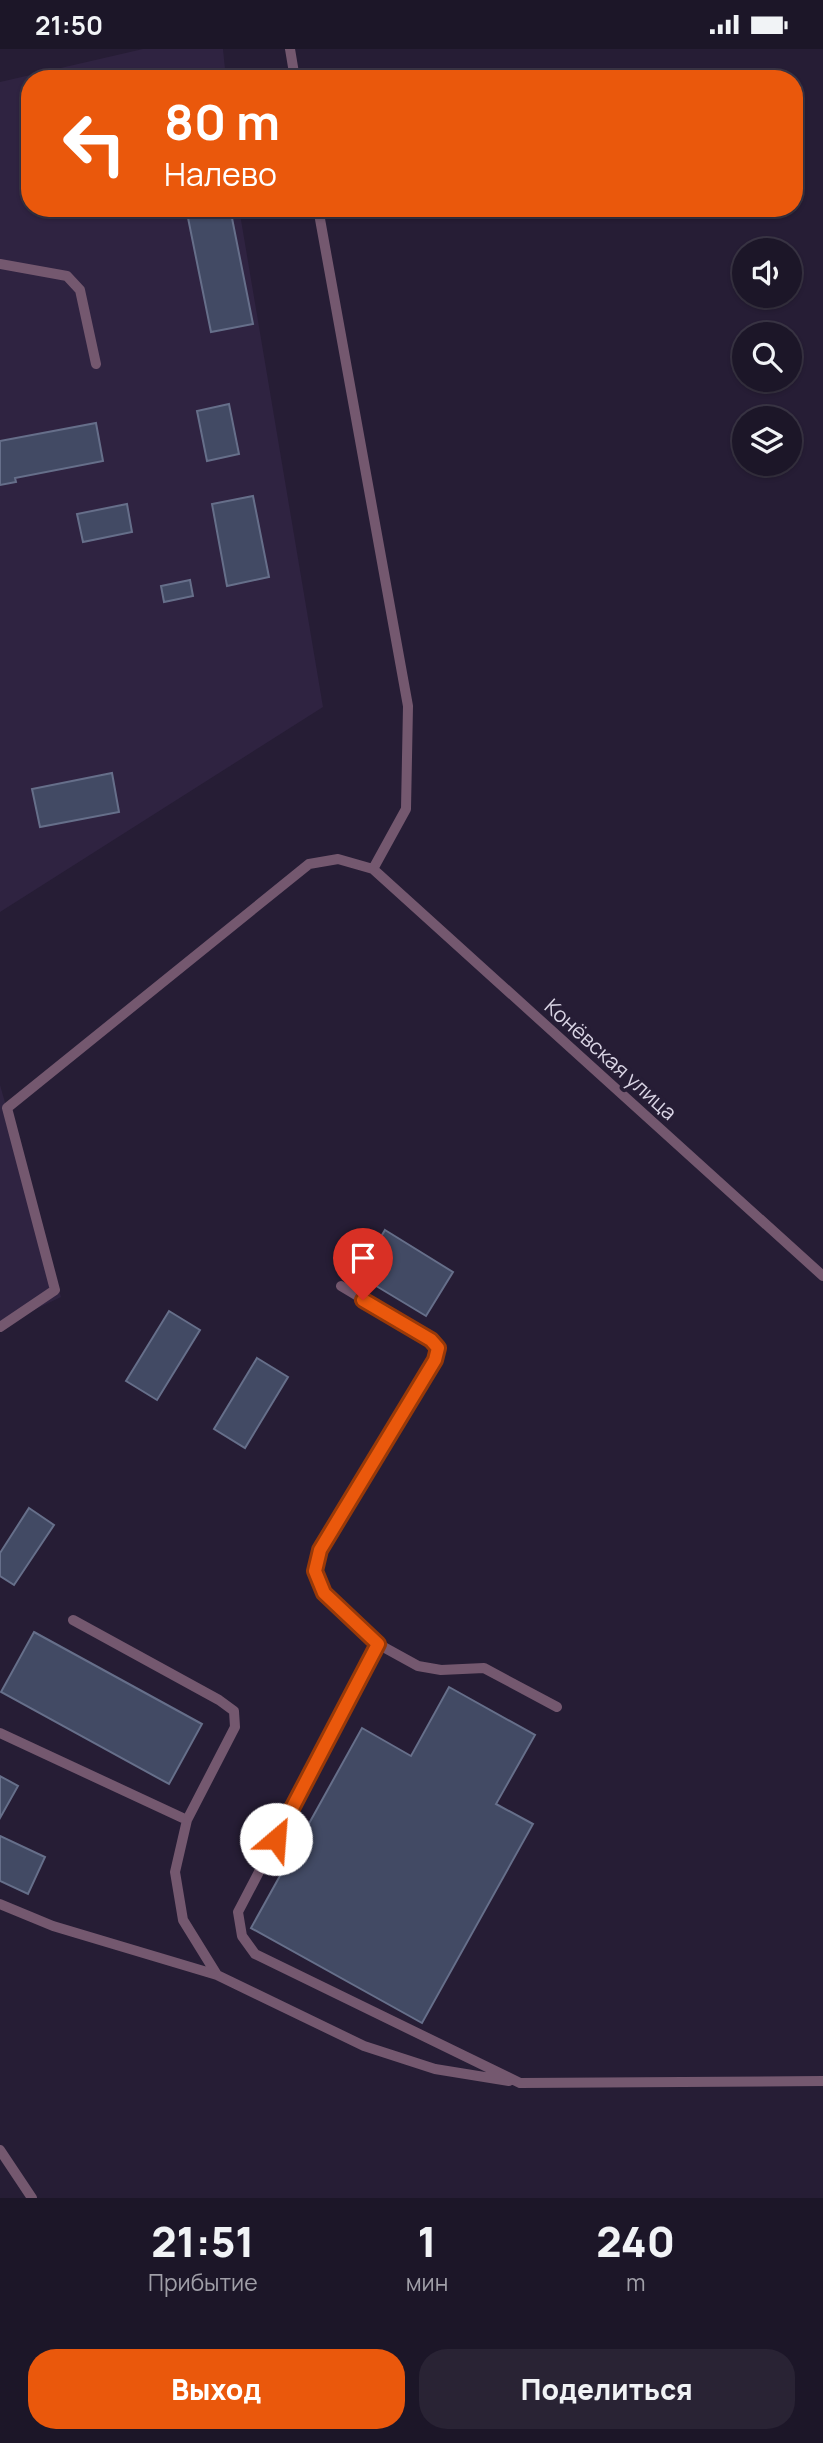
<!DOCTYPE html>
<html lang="ru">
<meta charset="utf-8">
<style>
body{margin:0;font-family:Manrope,sans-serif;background:#292334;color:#f1f3f6;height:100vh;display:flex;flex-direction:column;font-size:26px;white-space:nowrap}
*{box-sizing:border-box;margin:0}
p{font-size:23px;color:#a09fa8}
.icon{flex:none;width:38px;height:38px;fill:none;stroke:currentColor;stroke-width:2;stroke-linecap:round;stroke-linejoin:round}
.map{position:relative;height:2149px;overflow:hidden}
.side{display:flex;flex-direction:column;background:#1c1628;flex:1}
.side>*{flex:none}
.top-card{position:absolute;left:21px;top:21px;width:782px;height:147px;border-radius:28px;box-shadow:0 2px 5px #0004,0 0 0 2px #3a3545;background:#ea580c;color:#fff;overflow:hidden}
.fabs{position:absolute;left:732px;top:189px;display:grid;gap:14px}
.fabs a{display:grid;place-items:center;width:70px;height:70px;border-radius:50%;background:#1c1628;box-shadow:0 2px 5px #0004,0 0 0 2px #3a3545;font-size:35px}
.pin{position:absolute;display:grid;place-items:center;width:60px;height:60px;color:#fff;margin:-72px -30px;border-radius:50% 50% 50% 0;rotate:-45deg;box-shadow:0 0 7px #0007}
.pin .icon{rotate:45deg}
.me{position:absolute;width:77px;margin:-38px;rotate:27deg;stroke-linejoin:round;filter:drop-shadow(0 0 5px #0008)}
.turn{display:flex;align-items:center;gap:24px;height:147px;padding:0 28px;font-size:32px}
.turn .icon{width:91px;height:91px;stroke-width:2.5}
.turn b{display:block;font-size:49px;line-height:60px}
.eta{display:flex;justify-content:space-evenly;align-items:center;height:119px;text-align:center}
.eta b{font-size:42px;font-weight:800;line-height:49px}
.cta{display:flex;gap:14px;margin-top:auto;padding:14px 28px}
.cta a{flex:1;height:80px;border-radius:28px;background:#ea580c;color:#fff;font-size:28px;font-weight:800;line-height:80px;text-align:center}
.cta a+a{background:#292334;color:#f1f3f6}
.status{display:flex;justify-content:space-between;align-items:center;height:49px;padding:0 35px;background:#1c1628;direction:ltr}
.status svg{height:19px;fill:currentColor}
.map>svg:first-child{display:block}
</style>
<div class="status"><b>21:50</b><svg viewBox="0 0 49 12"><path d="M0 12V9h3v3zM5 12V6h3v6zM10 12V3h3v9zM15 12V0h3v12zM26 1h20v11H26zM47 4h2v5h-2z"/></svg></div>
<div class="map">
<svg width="823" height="2149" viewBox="0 0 823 2149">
<rect width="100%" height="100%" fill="#261d35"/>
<path fill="#2f2341" d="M143 0H223L226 30H30V159H239L323 658 0 863V33Z
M0 1036 61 1248 0 1277Z"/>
<path fill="#424a64" stroke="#666f8a" stroke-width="2" d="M186 159H230L253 275 211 283Z
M229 355 239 405 207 412 197 362Z
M96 374 103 412 15 429 16 433 0 436V392Z
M253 447 269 528 227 537 212 455Z
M127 455 132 483 83 493 77 465Z
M190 531 193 547 164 553 161 537Z
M112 724 119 763 40 778 32 740Z
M385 1181 453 1223 426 1267 358 1226Z
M169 1262 200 1281 157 1351 126 1332Z
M257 1309 288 1328 245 1399 214 1380Z
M29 1459 54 1476 14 1536 0 1527V1504Z
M34 1583 202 1675 169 1735 1 1643Z
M449 1638 535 1686 496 1755 533 1775 422 1974 251 1879 362 1679 411 1707Z
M0 1727 18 1737 0 1769Z
M0 1787 45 1808 28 1845 0 1832Z"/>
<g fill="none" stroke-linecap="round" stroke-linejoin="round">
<path stroke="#74586f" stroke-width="10" d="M290 0 295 30
M318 159 408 657 406 760 373 820
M0 215 67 227 80 241 96 315
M341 1237 431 1291 438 1299 435 1311 320 1501 315 1522 323 1544 378 1595
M0 1278 55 1241 7 1059 309 815 338 810 373 820 823 1227
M73 1571 219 1651 234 1662 235 1678 187 1771
M557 1658 484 1619 441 1621 418 1617 378 1595 238 1863 242 1887 255 1905 520 2034 823 2032
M0 1684 187 1771 175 1823 183 1871 217 1926
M0 1855 53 1877 217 1926 364 1997 435 2020 509 2032
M0 2101 32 2149"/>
</g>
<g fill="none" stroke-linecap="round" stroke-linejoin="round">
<g stroke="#983908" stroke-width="18">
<path id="route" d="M276 1790 378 1595 324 1544 315 1522 320 1501 435 1311 438 1299 431 1291 363 1251"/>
</g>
<use href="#route" stroke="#ea580c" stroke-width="12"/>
</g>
<g text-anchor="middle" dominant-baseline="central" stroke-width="7" stroke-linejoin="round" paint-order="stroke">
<g font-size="21" fill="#d9d4e4" stroke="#261d35">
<text transform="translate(611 1010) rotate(42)">Конёвская улица</text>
</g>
</g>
</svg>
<div class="fabs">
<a><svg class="icon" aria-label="sound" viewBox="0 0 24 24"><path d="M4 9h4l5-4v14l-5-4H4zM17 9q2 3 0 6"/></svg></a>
<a><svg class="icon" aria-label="search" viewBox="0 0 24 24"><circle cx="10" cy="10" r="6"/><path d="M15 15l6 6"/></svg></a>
<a><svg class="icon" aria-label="layers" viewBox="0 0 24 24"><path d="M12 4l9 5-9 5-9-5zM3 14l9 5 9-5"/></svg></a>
</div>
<div class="pin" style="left:363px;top:1251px;background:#d93025"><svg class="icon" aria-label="arrive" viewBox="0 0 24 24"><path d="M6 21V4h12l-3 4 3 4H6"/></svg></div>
<svg class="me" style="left:276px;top:1790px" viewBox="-20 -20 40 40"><circle r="19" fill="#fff"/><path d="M0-13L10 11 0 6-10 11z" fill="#ea580c"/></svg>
<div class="top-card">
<div class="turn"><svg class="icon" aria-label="left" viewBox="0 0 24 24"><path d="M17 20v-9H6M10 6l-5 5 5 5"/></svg><div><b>80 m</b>Налево</div></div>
</div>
</div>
<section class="side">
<div class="eta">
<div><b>21:51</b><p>Прибытие</p></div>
<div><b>1</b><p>мин</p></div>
<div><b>240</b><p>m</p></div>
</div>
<div class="cta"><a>Выход</a><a>Поделиться</a></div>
</section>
